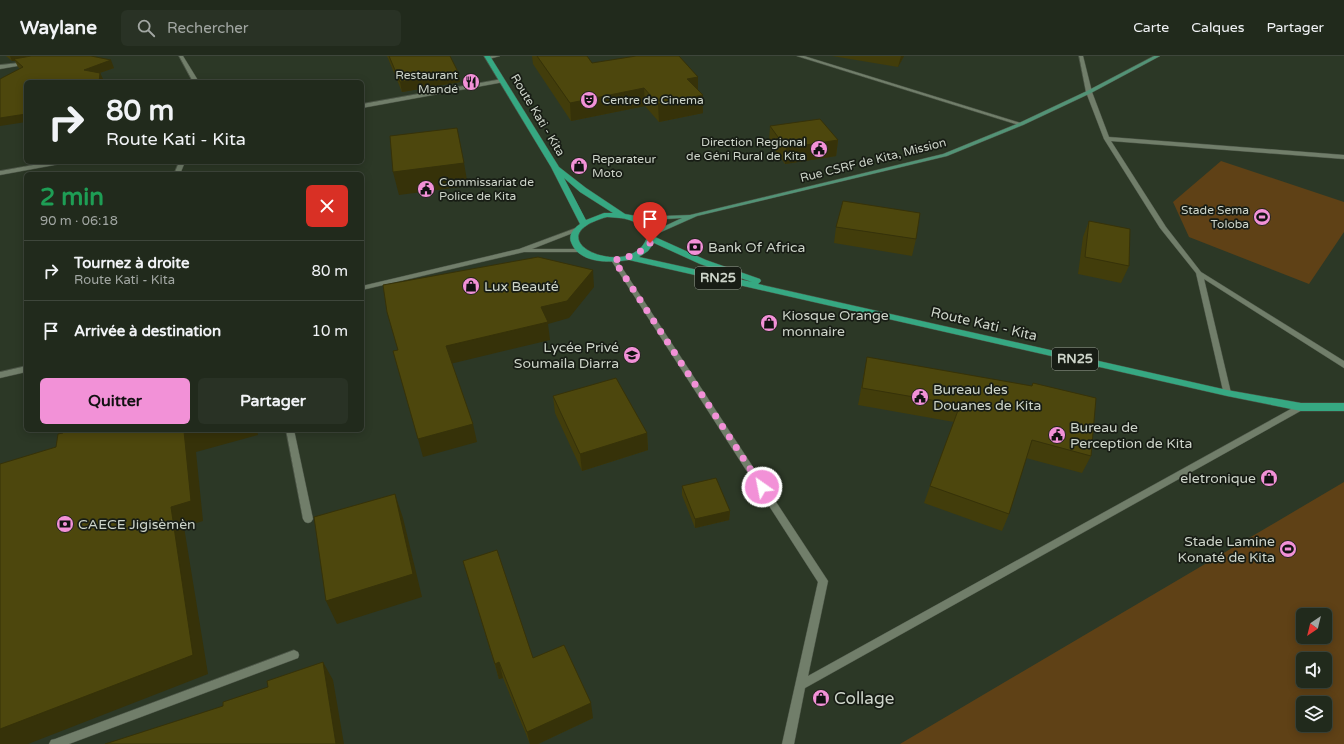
<!DOCTYPE html>
<html lang="fr">
<meta charset="utf-8">
<style>
body{margin:0;font-family:"Varela Round",sans-serif;background:#293225;color:#f1f3f6;height:100vh;display:flex;flex-direction:column;font-size:15px;white-space:nowrap}
*{box-sizing:border-box;margin:0}
p{font-size:13px;color:#a2a7a3}
.icon{flex:none;width:22px;height:22px;fill:none;stroke:currentColor;stroke-width:2;stroke-linecap:round;stroke-linejoin:round}
.map{position:relative;flex:1;overflow:hidden}
.side{position:absolute;left:24px;top:116px;width:340px;height:260px;display:flex;flex-direction:column;background:#212a1c;border-radius:6px;box-shadow:0 2px 10px #0003,0 0 0 1px #3e463b}
.side>*{flex:none}
.top-card{position:absolute;left:24px;top:24px;width:340px;height:84px;border-radius:6px;box-shadow:0 2px 10px #0003,0 0 0 1px #3e463b;background:#212a1c;color:#f1f3f6;overflow:hidden}
.needle{width:26px;rotate:215deg}
.buttons{position:absolute;left:1296px;top:552px;display:grid;gap:8px}
.buttons a{display:grid;place-items:center;width:36px;height:36px;border-radius:6px;background:#212a1c;box-shadow:0 2px 10px #0003,0 0 0 1px #3e463b;font-size:20px}
.pin{position:absolute;display:grid;place-items:center;width:34px;height:34px;color:#fff;margin:-41px -17px;border-radius:50% 50% 50% 0;rotate:-45deg;box-shadow:0 0 4px #0007}
.pin .icon{rotate:45deg}
.me{position:absolute;width:44px;margin:-22px;rotate:327deg;stroke-linejoin:round;filter:drop-shadow(0 0 3px #0008)}
.turn{display:flex;align-items:center;gap:14px;height:84px;padding:0 16px;font-size:18px}
.turn .icon{width:52px;height:52px;stroke-width:2.5}
.turn b{display:block;font-size:28px;line-height:34px}
.round{display:grid;place-items:center;flex:none;width:42px;height:42px;border-radius:6px;background:#293225}
.headline{display:flex;align-items:center;justify-content:space-between;height:68px;padding:0 16px}
h1{font-size:24px;font-weight:700;line-height:30px;color:#1e9e55}
.button{display:flex;gap:8px;margin-top:auto;padding:8px 16px}
.button a{flex:1;height:46px;border-radius:6px;background:#f291d7;color:#111;font-size:16px;font-weight:700;line-height:46px;text-align:center}
.button a+a{background:#293225;color:#f1f3f6}
ul{padding:0;list-style:none}
li{display:flex;align-items:center;gap:12px;height:60px;padding:0 16px;border-top:1px solid #3e463b}
li div{flex:1}
li b{display:block;font-size:15px}
li em{font-style:normal}
header{display:flex;align-items:center;gap:24px;box-sizing:border-box;height:56px;padding:0 20px;background:#212a1c;border-bottom:1px solid #3e463b}
header strong{font-size:19px}
nav{display:flex;gap:22px;margin-inline-start:auto;font-size:14px}
.search{width:280px;height:36px;background:#293225;display:flex;align-items:center;gap:10px;box-sizing:border-box;padding:0 14px;border-radius:6px;color:#a2a7a3;font-size:15px}
.map>svg:first-child{display:block}
</style>
<header>
<strong>Waylane</strong>
<div class="search"><svg class="icon" aria-label="search" viewBox="0 0 24 24"><circle cx="10" cy="10" r="6"/><path d="M15 15l6 6"/></svg>Rechercher</div>
<nav><a>Carte</a><a>Calques</a><a>Partager</a></nav>
</header>
<div class="map">
<svg width="1344" height="688" viewBox="0 0 1344 688">
<rect width="100%" height="100%" fill="#2c3826"/>
<path fill="#5f4116" fill-rule="evenodd" d="M1221 105 1344 146V176L1309 228 1189 181 1173 146Z
M1344 426V688H900ZM1303 559H1325V581H1303ZM1303 603H1325V625H1303ZM1303 647H1325V669H1303Z"/>
<g fill="none" stroke-linecap="round" stroke-linejoin="round">
<g stroke="#4c5547" stroke-width="1">
<path id="lane" d="M491 0H500L489 3 487 2Z
M286 374H294L313 463 311 466 308 467 305 466 303 463Z"/>
</g>
<g stroke="#4c5547" stroke-width="1">
<path id="street" d="M179 0H183L199 26H193Z
M797 0H804L1024 68 1019 69Z
M1079 0H1083L1092 36 1109 81 1344 99V103L1111 85 1166 171 1201 216 1344 305V312L1204 223 1231 337 1230 339H1224L1196 217 1160 172 1104 83 1086 36Z
M27 6 29 7V8L0 13V9Z
M502 23 505 25 504 26 362 52V48Z
M50 106H63L60 108 0 119V115Z
M179 106H185L180 118H174Z
M576 172 578 173V175L532 193H582L584 194V196H524L362 234V230L519 193Z
M614 202 617 204 828 525 808 620 1298 349 1301 348 1305 351 1304 353 805 632 794 688H782L818 526 611 204Z
M26 310V316L0 322V316Z
M294 594 298 596 299 599 298 602 69 688H49L51 684 55 683Z"/>
</g>
<g stroke="#4c5547" stroke-width="1">
<path id="secondary" d="M1154 0H1160L1091 37 1023 69 947 100 697 160 652 180 649 178 650 177 682 162 636 165 633 163 636 161 690 159 943 98 1019 67 1087 35Z"/>
</g>
<g stroke="#4c5547" stroke-width="1">
<path id="primary" d="M484 0H490L559 111 586 132 625 158 636 160 646 166 656 178 655 181 706 204 760 223 761 225 758 228 1227 334 1301 347H1344V355H1301L1227 340 629 204C610 207 579 208 571 186 568 179 574 172 580 168L551 111ZM564 122 580 136 613 157H604L586 164ZM607 161C624 162 638 163 648 178 636 229 528 183 607 161ZM654 187 700 208 752 226 639 201 648 195Z"/>
</g>
<use href="#lane" fill="#717e6a" fill-rule="evenodd"/>
<use href="#street" fill="#717e6a" fill-rule="evenodd"/>
<use href="#secondary" fill="#539376" fill-rule="evenodd"/>
<use href="#primary" fill="#36a882" fill-rule="evenodd"/>
</g>
<path fill="#423d0b" d="M6 0H91L114 12 99 17H100L104 26H26L20 13 18 11 15 5H12Z
M387 0H450L460 26 402 36Z
M532 0H587L592 7 698 34 703 39V57L659 66 645 50 571 65 533 8Z
M832 0H904L898 11Z
M770 70 838 84 836 100 785 108 769 86Z
M1089 165 1129 210 1121 227 1078 218 1083 181Z
M836 171 916 183 912 200 834 187Z
M867 301 1031 330 1033 327 1091 400 1082 417 1026 402 1009 458 1002 475 924 447 930 430 954 366 858 349Z
M553 340 647 377 648 394 582 415 555 357Z
M682 430 730 455 729 464 695 472 682 439Z
M463 505 533 602 593 662 538 688H530L503 622 499 623Z"/>
<path fill="#363209" d="M10 0H46L14 3 15 5H12Z
M901 0H904L898 11Z
M111 4 114 12 88 21 84 14Z
M458 16 460 26 402 36 400 26Z
M100 17 104 25V26H99Z
M698 21V38L687 23Z
M644 32 645 50 571 65 570 47Z
M703 39V57L659 66 658 48Z
M26 58V66L0 70V62Z
M838 84 836 100 785 108 786 92Z
M464 107 468 130 399 139 393 116Z
M593 214 594 231 569 262 548 268 550 284 450 308 446 290 541 251Z
M473 368 477 386 423 401 418 383Z
M189 374H257L258 379 196 396 203 465 184 471 208 618 28 688H0V673L171 451 184 375Z
M647 377 648 394 582 415 580 398Z
M395 438 403 462 422 541 337 568 326 545Z
M730 455 729 464 695 472V463Z
M323 606 333 624 344 688H336Z
M499 606 503 622 499 623 495 608Z
M591 647 593 662 538 688H530L527 676Z"/>
<path fill="#4d470d" stroke="#363209" d="M31 0H91L111 4 84 14 100 17 99 26H26V58L0 62V23L23 11 14 3Z
M389 0H450L458 16 400 26Z
M537 0H587L592 7 636 0H679L698 21 687 23 703 39 658 48 644 32 570 47Z
M820 63 838 84 786 92 770 70Z
M457 72 464 107 393 116 390 80Z
M843 145 920 157 916 183 836 171Z
M1089 165 1130 173 1129 210 1085 201Z
M538 201 593 214 567 245 541 251 548 266 446 290 473 368 418 383 393 295 398 294 387 256 383 229Z
M867 301 1032 330 1033 327 1096 342 1091 400 1032 384 1009 458 930 430 960 349 862 332Z
M616 322 647 377 580 398 553 340Z
M63 374H189L184 375 191 445 171 451 193 599 0 673V408L56 391 58 378 63 377Z
M716 422 730 455 695 463 682 430Z
M395 438 413 518 326 545 314 461Z
M497 494 533 602 564 589 591 647 527 676 499 606 495 608 463 505Z
M323 606 336 688H105L223 650V646L268 631 267 625Z"/>
<g fill="none" stroke-linecap="round" stroke-linejoin="round">
<path stroke="#f291d7" stroke-width="7" stroke-dasharray="0 12.6" d="M650 187C639 199 629 201 614 204L762 431"/>
</g>
<defs>
<g id="restaurant-disc" transform="scale(0.9)"><circle r="9.5" fill="#f291d7" stroke="#181d15"/><path d="M-5-6h1v4h1v-4h1v4h1v-4h1v5L-1.5 .5V6h-2V.5L-5-1ZM5-6V6H3V1.5H1.5Q1.5-4 5-6Z" fill="#111"/></g>
<g id="theatre-disc" transform="scale(0.9)"><circle r="9.5" fill="#f291d7" stroke="#181d15"/><path d="M-5-5.5Q0-4 5-5.5V0Q5 5 0 6Q-5 5-5 0ZM-3.3-2.5H-1v1.5H-3.3ZM1-2.5H3.3v1.5H1ZM-2.8 1Q0 5.5 2.8 1Z" fill="#111"/></g>
<g id="civic-disc" transform="scale(0.9)"><circle r="9.5" fill="#f291d7" stroke="#181d15"/><path d="M-.6-6.5H3V-4.5H.6V-3L4-1V1h2V6H-6V1h2V-1L-.6-3ZM-1.2 2.5V6h2.4V2.5Z" fill="#111"/></g>
<g id="shop-disc" transform="scale(0.9)"><circle r="9.5" fill="#f291d7" stroke="#181d15"/><path d="M-5-2.5h2.3a2.7 3.5 0 0 1 5.4 0H5L5.5 6h-11ZM-1.5-2.5h3a1.5 2.3 0 0 0-3 0Z" fill="#111"/></g>
<g id="stadium-disc" transform="scale(0.9)"><circle r="9.5" fill="#f291d7" stroke="#181d15"/><path d="M0-5a6.5 5 0 1 0 0 10a6.5 5 0 1 0 0-10ZM-3.5-1.8h7v3.6h-7Z" fill="#111"/></g>
<g id="bank-disc" transform="scale(0.9)"><circle r="9.5" fill="#f291d7" stroke="#181d15"/><path d="M-6-4H6V4H-6ZM0-2.3a2.3 2.3 0 1 0 0 4.6a2.3 2.3 0 1 0 0-4.6Z" fill="#111"/></g>
<g id="school-disc" transform="scale(0.9)"><circle r="9.5" fill="#f291d7" stroke="#181d15"/><path d="M0-5L7-2L0 1L-7-2ZM-4 1L0 2.5L4 1V4Q0 6-4 4Z" fill="#111"/></g>
</defs>
<g fill-rule="evenodd">
<use href="#restaurant-disc" x="471" y="26"/>
<use href="#theatre-disc" x="589" y="44"/>
<use href="#civic-disc" x="819" y="93"/>
<use href="#shop-disc" x="579" y="110"/>
<use href="#civic-disc" x="426" y="133"/>
<use href="#stadium-disc" x="1262" y="161"/>
<use href="#bank-disc" x="695" y="191"/>
<use href="#shop-disc" x="471" y="230"/>
<use href="#shop-disc" x="769" y="267"/>
<use href="#school-disc" x="632" y="299"/>
<use href="#civic-disc" x="920" y="341"/>
<use href="#civic-disc" x="1057" y="379"/>
<use href="#shop-disc" x="1269" y="422"/>
<use href="#bank-disc" x="65" y="468"/>
<use href="#stadium-disc" x="1288" y="493"/>
<use href="#shop-disc" x="821" y="642"/>
</g>
<g text-anchor="middle" dominant-baseline="central" stroke-width="3.5" stroke-linejoin="round" paint-order="stroke">
<g font-size="12" fill="#cdd4c9" stroke="#181d15" text-anchor="end">
<text x="458" y="19">Restaurant<tspan x="458" dy="14">Mandé</tspan></text>
<text x="602" y="44" text-anchor="start">Centre de Cinema</text>
<text x="806" y="86">Direction Regional<tspan x="806" dy="14">de Géni Rural de Kita</tspan></text>
<text x="592" y="103" text-anchor="start">Reparateur<tspan x="592" dy="14">Moto</tspan></text>
<text x="439" y="126" text-anchor="start">Commissariat de<tspan x="439" dy="14">Police de Kita</tspan></text>
<text x="1249" y="154">Stade Sema<tspan x="1249" dy="14">Toloba</tspan></text>
</g>
<g font-size="12" fill="#cdd4c9" stroke="#181d15">
<text transform="translate(538 59) rotate(59)">Route Kati - Kita</text>
<text transform="translate(873 104) rotate(-14)">Rue CSRF de Kita, Mission</text>
</g>
<g fill="#181d15" stroke="#979d93" stroke-width="1">
<rect x="695" y="211" width="46" height="22" rx="3"/>
<rect x="1052" y="292" width="46" height="22" rx="3"/>
</g>
<g font-size="13" font-weight="bold" fill="#cdd4c9">
<text x="718" y="222">RN25</text>
<text x="1075" y="303">RN25</text>
</g>
<g font-size="14" fill="#cdd4c9" stroke="#181d15" text-anchor="start">
<text x="708" y="191">Bank Of Africa</text>
<text x="484" y="230">Lux Beauté</text>
<text x="782" y="259">Kiosque Orange<tspan x="782" dy="16">monnaire</tspan></text>
<text x="619" y="291" text-anchor="end">Lycée Privé<tspan x="619" dy="16">Soumaila Diarra</tspan></text>
<text x="933" y="333">Bureau des<tspan x="933" dy="16">Douanes de Kita</tspan></text>
<text x="1070" y="371">Bureau de<tspan x="1070" dy="16">Perception de Kita</tspan></text>
<text x="1256" y="422" text-anchor="end">eletronique</text>
<text x="78" y="468">CAECE Jigisèmèn</text>
<text x="1275" y="485" text-anchor="end">Stade Lamine<tspan x="1275" dy="16">Konaté de Kita</tspan></text>
</g>
<g font-size="14" fill="#cdd4c9" stroke="#181d15">
<text transform="translate(984 268) rotate(13)">Route Kati - Kita</text>
</g>
<g font-size="17" fill="#cdd4c9" stroke="#181d15" text-anchor="start">
<text x="834" y="642">Collage</text>
</g>
</g>
</svg>
<div class="buttons">
<a><svg class="needle" viewBox="-14 -14 28 28"><path d="M0-13l5 13h-10z" fill="#e53935"/><path d="M0 13l5-13h-10z" fill="#a2a7a3"/></svg></a>
<a><svg class="icon" aria-label="sound" viewBox="0 0 24 24"><path d="M4 9h4l5-4v14l-5-4H4zM17 9q2 3 0 6"/></svg></a>
<a><svg class="icon" aria-label="layers" viewBox="0 0 24 24"><path d="M12 4l9 5-9 5-9-5zM3 14l9 5 9-5"/></svg></a>
</div>
<div class="pin" style="left:650px;top:187px;background:#d93025"><svg class="icon" aria-label="arrive" viewBox="0 0 24 24"><path d="M6 21V4h12l-3 4 3 4H6"/></svg></div>
<svg class="me" style="left:762px;top:431px" viewBox="-20 -20 40 40"><circle r="17" fill="#f291d7" stroke="#fff" stroke-width="3"/><path d="M0-11L8 9 0 5-8 9z" fill="#fff"/></svg>
<div class="top-card">
<div class="turn"><svg class="icon" aria-label="right" viewBox="0 0 24 24"><path d="M7 20v-9h11M14 6l5 5-5 5"/></svg><div><b>80 m</b>Route Kati - Kita</div></div>
</div>
<section class="side">
<div class="headline"><div><h1>2 min</h1><p>90 m · 06:18</p></div><a class="round" style="background:#d93025;color:#fff"><svg class="icon" aria-label="close" viewBox="0 0 24 24"><path d="M6 6l12 12M18 6L6 18"/></svg></a></div>
<ul>
<li><svg class="icon" aria-label="right" viewBox="0 0 24 24"><path d="M7 20v-9h11M14 6l5 5-5 5"/></svg><div><b>Tournez à droite</b><p>Route Kati - Kita</p></div><em>80 m</em></li>
<li><svg class="icon" aria-label="arrive" viewBox="0 0 24 24"><path d="M6 21V4h12l-3 4 3 4H6"/></svg><div><b>Arrivée à destination</b></div><em>10 m</em></li>
</ul>
<div class="button"><a>Quitter</a><a>Partager</a></div>
</section>
</div>
